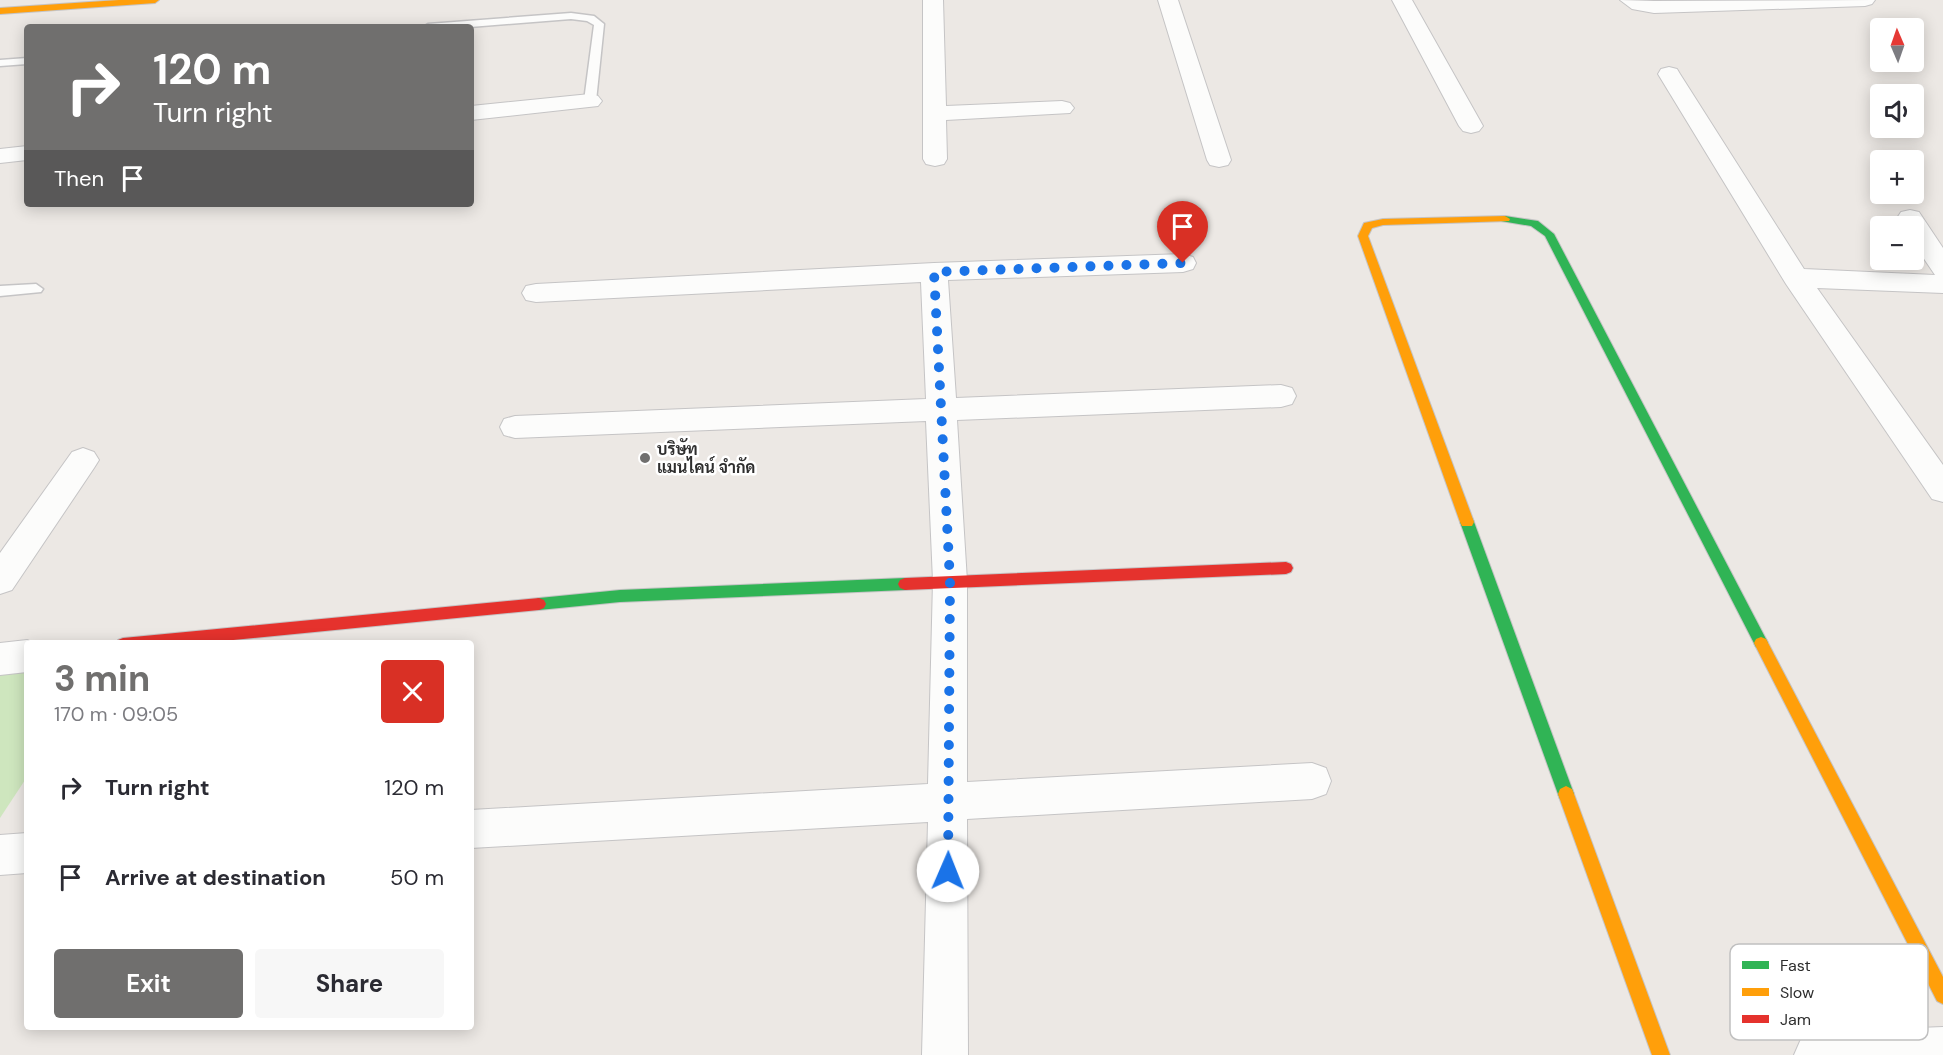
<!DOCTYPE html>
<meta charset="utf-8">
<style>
body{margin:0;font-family:"DM Sans",Sarabun,sans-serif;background:#f7f7f7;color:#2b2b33;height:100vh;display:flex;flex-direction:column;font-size:22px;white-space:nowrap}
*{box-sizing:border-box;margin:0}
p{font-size:20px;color:#7c7c81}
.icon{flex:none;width:33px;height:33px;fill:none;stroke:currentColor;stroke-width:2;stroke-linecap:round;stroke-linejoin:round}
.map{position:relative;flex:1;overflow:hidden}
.details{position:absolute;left:24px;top:640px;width:450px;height:390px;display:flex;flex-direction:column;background:#fff;border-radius:6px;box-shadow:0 3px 15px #0003}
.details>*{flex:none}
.top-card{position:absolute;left:24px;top:24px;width:450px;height:183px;border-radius:6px;box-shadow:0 3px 15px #0003;background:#706f6e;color:#fff;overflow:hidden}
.needle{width:39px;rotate:358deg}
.controls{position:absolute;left:1870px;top:18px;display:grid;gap:12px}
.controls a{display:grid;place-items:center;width:54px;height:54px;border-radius:6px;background:#fff;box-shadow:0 3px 15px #0003;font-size:30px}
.pin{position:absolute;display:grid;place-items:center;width:51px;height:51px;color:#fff;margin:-62px -26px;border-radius:50% 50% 50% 0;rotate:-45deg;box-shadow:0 0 6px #0007}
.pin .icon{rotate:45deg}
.me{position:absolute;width:66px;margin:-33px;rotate:1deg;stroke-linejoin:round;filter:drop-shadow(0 0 4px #0008)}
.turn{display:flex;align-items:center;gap:21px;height:126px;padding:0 30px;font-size:27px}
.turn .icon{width:78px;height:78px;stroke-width:2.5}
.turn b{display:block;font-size:42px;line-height:51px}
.then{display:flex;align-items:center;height:57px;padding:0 30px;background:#0003;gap:12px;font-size:22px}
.round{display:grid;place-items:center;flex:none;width:63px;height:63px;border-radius:6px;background:#f7f7f7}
.summary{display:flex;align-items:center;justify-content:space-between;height:102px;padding:0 30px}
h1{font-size:36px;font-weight:700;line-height:45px;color:#706f6e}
.cta{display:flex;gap:12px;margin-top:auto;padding:12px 30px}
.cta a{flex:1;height:69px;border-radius:6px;background:#706f6e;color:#fff;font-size:24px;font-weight:700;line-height:69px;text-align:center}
.cta a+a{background:#f7f7f7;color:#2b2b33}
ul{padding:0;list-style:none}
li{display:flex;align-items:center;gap:18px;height:90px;padding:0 30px}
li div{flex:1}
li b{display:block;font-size:22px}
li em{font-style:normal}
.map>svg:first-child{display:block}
</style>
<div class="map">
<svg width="1943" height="1055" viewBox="0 0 1943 1055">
<rect width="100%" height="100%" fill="#ece8e4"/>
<path fill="#cee6be" d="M27 663V777L0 818V667Z"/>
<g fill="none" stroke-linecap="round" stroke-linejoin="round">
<g stroke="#c5c4c5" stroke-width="3">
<path id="lane" d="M571 13 594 16 604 24 596 101 590 104 584 101 594 25 587 21 571 19 470 27H423L428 24Z
M27 58V64L0 66V60Z
M36 284 43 289 41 292 0 296V286Z"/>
</g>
<g stroke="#c5c4c5" stroke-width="2">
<path id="street" d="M923 0H943L946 106 1062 101 1070 103 1074 108 1070 113 946 120 947 159 944 164 935 166 926 164 923 159Z
M1158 0H1178L1231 160 1228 165 1219 167 1210 165 1207 160Z
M1392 0H1412L1483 126 1479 131 1471 133 1463 131 1459 126Z
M1620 0 1654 1 1875 0 1872 4 1865 6 1654 13 1632 9Z
M1669 67 1677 69 1680 74 1804 269 1935 275 1914 244V226H1903L1897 218 1901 212 1910 210 1919 212 1943 248V293L1817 288 1943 465V502L1932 499 1786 284 1658 74 1661 69Z
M590 94 598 96 602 101 598 106 471 120V106Z
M27 146V160L0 163V149Z
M1183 254 1193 257 1196 263 1193 269 1183 272 948 280 956 398 1281 385 1292 388 1296 396 1292 404 1281 407 957 420 967 581V782L1312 763 1326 768 1331 781 1326 794 1312 799 967 819 968 1055H922L928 822 471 848V810L928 784 933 581 926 421 515 438 504 435 500 427 504 419 515 416 926 399 921 282 536 302 526 300 522 293 526 286 536 284 934 263Z
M83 448 94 452 99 460 94 468 12 590 0 594V553L72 452Z
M27 640 36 644H27V672L0 675V643Z
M27 833V873L0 875V835Z
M1943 1027V1055H1794L1801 1039 1817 1032Z"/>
</g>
<g stroke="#c5c4c5" stroke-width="2">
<path id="fast" d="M1505 216 1538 221 1554 234 1766 639 1768 643 1766 647 1761 649 1756 647 1545 236 1531 226 1501 221 1500 219Z
M1467 517 1472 518 1474 522 1574 794 1572 799 1566 802 1560 799 1558 794 1460 522 1462 518Z
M905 578 910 580 912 584 910 588 905 590 620 602 539 610 534 608 532 604 534 600 539 598 620 590Z"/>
</g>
<g stroke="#c5c4c5" stroke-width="2">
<path id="slow" d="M119 0H159L155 3 0 14V8Z
M1505 216 1510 219 1509 221 1383 225 1372 228 1368 236 1474 522 1472 526H1462L1460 522 1358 236 1364 223 1383 219Z
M1761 637 1766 639 1943 977V1004L1937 1001 1756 647 1754 643 1756 639Z
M1566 786 1572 789 1574 794 1670 1055H1652L1558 794 1560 789Z"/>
</g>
<g stroke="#c5c4c5" stroke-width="2">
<path id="jam" d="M1286 562 1291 564 1293 568 1291 572 1286 574 905 590 900 588 898 584 900 580 905 578Z
M539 598 544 600 546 604 544 608 539 610 193 644H116L118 640 123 638Z"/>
</g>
<use href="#lane" fill="#fcfcfb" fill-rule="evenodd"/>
<use href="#street" fill="#fcfcfb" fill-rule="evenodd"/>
<use href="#fast" fill="#30b455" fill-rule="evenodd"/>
<use href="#slow" fill="#ff9f0a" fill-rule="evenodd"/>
<use href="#jam" fill="#e5322d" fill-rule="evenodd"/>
</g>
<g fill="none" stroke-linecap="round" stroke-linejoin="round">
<path stroke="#1a73e8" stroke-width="10" stroke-dasharray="0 18" d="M948 871 950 581 934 272 1183 263"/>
</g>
<circle fill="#706f6e" stroke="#fff" stroke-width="2" cx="645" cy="458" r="6"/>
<g text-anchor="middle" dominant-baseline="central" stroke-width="5" stroke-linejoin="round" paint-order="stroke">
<g font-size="16" font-weight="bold" fill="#2e2e2e" stroke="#fff" text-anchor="start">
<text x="657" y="449">บริษัท<tspan x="657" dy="18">แมนไคน์ จำกัด</tspan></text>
</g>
</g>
<rect x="1730" y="944" width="198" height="96" rx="9" fill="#fff" stroke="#c0c0c0" stroke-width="1.5"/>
<rect x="1742" y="961" width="27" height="8" fill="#30b455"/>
<rect x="1742" y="988" width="27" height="8" fill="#ff9f0a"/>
<rect x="1742" y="1015" width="27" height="8" fill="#e5322d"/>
<g font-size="16" fill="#2e2e2e">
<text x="1780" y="971">Fast</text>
<text x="1780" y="998">Slow</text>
<text x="1780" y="1025">Jam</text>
</g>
</svg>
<div class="controls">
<a><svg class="needle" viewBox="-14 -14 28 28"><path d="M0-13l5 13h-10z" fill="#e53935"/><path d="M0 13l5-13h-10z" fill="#7c7c81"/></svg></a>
<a><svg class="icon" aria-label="sound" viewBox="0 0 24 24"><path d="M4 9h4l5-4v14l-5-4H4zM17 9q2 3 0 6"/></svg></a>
<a>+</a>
<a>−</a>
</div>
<div class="pin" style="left:1183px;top:263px;background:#d93025"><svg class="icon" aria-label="arrive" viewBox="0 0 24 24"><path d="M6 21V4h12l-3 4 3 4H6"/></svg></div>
<svg class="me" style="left:948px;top:871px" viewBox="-20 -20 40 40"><circle r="19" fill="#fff"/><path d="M0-13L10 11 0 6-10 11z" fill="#1a73e8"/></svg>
<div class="top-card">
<div class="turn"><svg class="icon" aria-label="right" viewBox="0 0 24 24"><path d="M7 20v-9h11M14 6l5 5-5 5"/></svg><div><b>120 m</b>Turn right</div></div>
<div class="then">Then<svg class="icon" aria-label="arrive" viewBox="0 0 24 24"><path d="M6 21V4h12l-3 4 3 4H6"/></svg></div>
</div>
<section class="details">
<div class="summary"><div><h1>3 min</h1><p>170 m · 09:05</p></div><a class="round" style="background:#d93025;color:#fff"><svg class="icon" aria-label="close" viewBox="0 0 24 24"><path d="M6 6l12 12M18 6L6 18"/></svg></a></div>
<ul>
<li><svg class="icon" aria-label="right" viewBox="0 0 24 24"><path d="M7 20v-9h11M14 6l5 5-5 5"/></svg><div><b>Turn right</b></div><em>120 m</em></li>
<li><svg class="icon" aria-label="arrive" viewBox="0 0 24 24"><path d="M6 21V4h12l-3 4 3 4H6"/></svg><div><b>Arrive at destination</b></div><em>50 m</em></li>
</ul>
<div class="cta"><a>Exit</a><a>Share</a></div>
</section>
</div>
